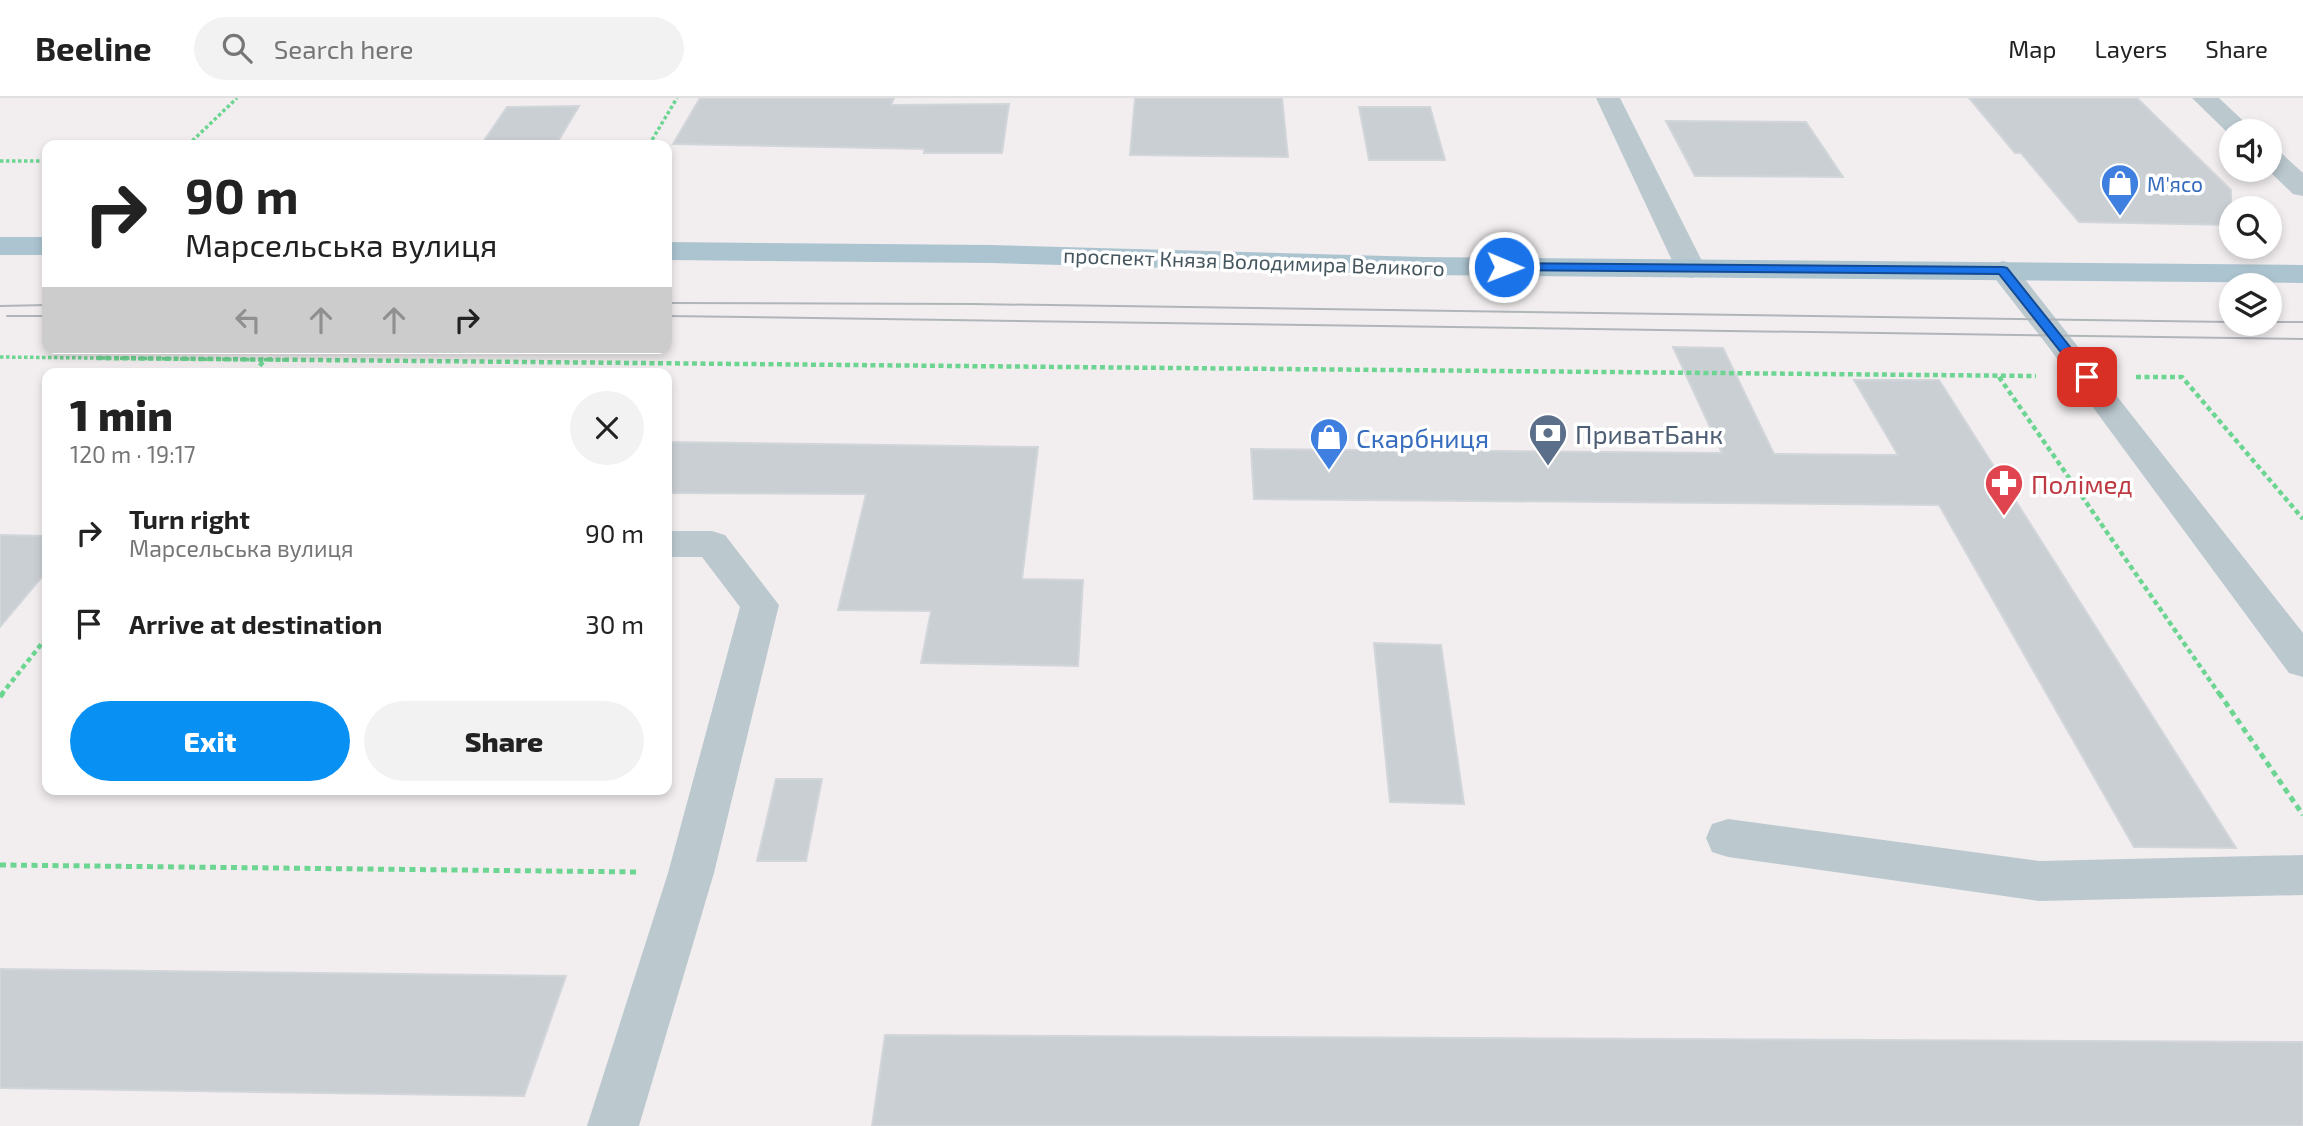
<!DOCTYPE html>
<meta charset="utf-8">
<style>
body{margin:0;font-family:"Exo 2",sans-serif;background:#f2f2f2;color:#222;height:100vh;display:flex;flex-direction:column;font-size:26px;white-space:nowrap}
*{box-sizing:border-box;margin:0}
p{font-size:23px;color:#767676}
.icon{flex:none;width:38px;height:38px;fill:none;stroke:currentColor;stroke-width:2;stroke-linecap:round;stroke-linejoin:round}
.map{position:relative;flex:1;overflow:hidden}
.side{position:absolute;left:42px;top:270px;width:630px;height:427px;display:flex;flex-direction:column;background:#fff;border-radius:14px;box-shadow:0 4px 10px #0003}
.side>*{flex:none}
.hud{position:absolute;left:42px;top:42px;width:630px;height:214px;border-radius:14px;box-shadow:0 4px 10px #0003;background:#fff;color:#222;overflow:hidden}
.buttons{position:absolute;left:2219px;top:21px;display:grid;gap:14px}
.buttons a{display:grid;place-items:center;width:63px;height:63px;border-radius:50%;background:#fff;box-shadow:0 4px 10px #0003;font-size:35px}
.pin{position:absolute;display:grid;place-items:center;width:60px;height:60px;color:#fff;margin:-30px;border-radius:14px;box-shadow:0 4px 10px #0006}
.me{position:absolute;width:77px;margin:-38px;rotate:91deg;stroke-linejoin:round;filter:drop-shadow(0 0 5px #0008)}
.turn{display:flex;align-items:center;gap:24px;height:147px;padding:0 28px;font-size:32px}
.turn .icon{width:91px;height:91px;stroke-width:2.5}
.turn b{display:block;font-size:49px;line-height:60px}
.lanes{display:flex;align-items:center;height:66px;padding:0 28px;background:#0003;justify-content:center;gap:35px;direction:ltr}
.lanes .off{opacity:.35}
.round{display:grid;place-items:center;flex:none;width:74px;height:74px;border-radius:37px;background:#f2f2f2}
.head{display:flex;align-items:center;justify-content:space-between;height:119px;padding:0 28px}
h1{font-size:42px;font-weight:800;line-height:52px}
.primary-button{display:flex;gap:14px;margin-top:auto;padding:14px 28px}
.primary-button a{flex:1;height:80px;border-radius:42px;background:#0891f2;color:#fff;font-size:28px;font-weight:800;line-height:80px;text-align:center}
.primary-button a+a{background:#f2f2f2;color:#222}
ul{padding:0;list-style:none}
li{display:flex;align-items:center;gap:21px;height:91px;padding:0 28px}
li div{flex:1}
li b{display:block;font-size:26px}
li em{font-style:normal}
header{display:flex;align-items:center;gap:42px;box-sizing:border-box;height:98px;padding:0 35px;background:#fff;border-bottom:2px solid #e0e0e0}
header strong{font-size:33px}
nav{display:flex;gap:38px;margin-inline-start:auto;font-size:24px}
.search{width:490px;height:63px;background:#f2f2f2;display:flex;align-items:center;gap:18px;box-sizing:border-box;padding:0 24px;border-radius:38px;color:#767676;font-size:26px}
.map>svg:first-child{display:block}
</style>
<header>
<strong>Beeline</strong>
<div class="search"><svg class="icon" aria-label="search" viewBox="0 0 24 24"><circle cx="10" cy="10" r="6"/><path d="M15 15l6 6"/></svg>Search here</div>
<nav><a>Map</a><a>Layers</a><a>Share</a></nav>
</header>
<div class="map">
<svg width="2303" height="1028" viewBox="0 0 2303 1028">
<rect width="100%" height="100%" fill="#f2eeef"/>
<path fill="#cacfd4" stroke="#d2d6db" stroke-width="2" d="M700 0H894L891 7 1009 6 1002 55H924V51L673 46Z
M1135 0H1282L1288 59 1130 57Z
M1969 0H2137L2231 92V127L2079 124 2021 55H2015Z
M579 8 556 47H481L507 9Z
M1359 9H1430L1445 62H1369Z
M1666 23 1806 24 1843 79 1695 78Z
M1673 249 1723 250 1774 356 1898 357 1854 282H1939L2236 750 2134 749 1939 407 1254 401 1251 351 1722 355Z
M667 344 1038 349 1022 481 1083 482 1078 568 921 565 931 513 838 512 866 396 667 395Z
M0 437 47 438V473L0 529Z
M1374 545 1441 547 1464 706 1390 704Z
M776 681H822L806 763H757Z
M0 871 566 878 524 998 0 990Z
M885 937 2303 944V1028H872Z"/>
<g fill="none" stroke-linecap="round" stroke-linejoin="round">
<path stroke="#6dd592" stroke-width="3.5" stroke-dasharray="3.5 2.5" stroke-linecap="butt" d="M188 47 237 0
M649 47 677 0
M0 63H47
M0 259 284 262"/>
<path stroke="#6dd592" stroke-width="4.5" stroke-dasharray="5 3.5" stroke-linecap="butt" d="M97 260 2036 278
M255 275 264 262
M1999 279 2220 597
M2136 279H2182L2303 421
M1 597 47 539"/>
<path stroke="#6dd592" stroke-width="5" stroke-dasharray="6 4.5" stroke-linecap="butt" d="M2219 595 2303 717
M0 599 3 595
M0 767 640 774"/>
<path fill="#bbc9cf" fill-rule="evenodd" d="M1596 0H1620L1706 171 1701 177 1691 180 1681 177 1676 171Z
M2192 0H2219L2254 33H2231V38Z
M2270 51 2279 53 2303 75V98L2293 96 2268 72Z
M2003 163 2013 166 2303 535V579L2289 575 2047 247 1993 178 1988 172 1993 166Z
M667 433H712L725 437 779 507 714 775 639 1028H587L668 775 740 509 702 459H667Z
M1728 721 2039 763 2303 757V797L2039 803 1728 759 1712 754 1706 740 1712 726Z"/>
<path fill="#acc4d0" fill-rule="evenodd" d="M0 139H47V157H0Z
M667 144 991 147 1423 159 2303 167V185L1423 177 991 165 667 162Z"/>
<path stroke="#b0b5ba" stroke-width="2" d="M667 205 973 206 2231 224
M0 208 47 207
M7 218H47
M667 218 2303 241
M2270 224H2303"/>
</g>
<path fill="#1a73e8" stroke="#114b97" stroke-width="2" d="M1504 165 2003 169 2007 170 2094 279 2087 283 2083 282 1999 176 1499 172 1498 169Z"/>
<defs>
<g id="shop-pin" transform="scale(2.0125)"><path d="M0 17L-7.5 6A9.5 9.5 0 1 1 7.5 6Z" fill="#3f7fe0" stroke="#fff"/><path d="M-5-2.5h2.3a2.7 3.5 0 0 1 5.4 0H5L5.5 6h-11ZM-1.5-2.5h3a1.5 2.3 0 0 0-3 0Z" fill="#fff"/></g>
<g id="bank-pin" transform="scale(2.0125)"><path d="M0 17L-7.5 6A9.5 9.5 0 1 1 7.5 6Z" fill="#5c6f8a" stroke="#fff"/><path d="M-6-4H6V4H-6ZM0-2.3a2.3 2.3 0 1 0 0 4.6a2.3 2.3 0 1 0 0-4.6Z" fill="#fff"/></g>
<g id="pharmacy-pin" transform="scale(2.0125)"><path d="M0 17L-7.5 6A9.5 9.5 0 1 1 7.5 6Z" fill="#e0444e" stroke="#fff"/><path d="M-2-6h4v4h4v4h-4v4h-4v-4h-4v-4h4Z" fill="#fff"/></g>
</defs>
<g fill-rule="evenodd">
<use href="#shop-pin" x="2120" y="85"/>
<use href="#bank-pin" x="1548" y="335"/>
<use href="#shop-pin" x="1329" y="339"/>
<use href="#pharmacy-pin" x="2004" y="385"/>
</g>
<g text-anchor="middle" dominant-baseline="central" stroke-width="7" stroke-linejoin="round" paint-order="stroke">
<g font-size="21" fill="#366cbe" stroke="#fff" text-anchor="start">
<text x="2147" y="85">М'ясо</text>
</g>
<g font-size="21" fill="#45565e" stroke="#fff">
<text transform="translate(1254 163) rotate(2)">проспект Князя Володимира Великого</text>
</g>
<g font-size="26" fill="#4e5e75" stroke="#fff" text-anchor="start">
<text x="1575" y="335">ПриватБанк</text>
</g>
<g font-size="26" fill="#366cbe" stroke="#fff" text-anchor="start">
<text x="1356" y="339">Скарбниця</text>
</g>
<g font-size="26" fill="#be3a42" stroke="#fff" text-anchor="start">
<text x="2031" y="385">Полімед</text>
</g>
</g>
</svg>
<div class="buttons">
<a><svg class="icon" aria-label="sound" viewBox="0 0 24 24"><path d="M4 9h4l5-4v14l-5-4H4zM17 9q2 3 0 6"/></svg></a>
<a><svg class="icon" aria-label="search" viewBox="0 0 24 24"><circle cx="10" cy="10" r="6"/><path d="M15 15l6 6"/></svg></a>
<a><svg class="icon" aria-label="layers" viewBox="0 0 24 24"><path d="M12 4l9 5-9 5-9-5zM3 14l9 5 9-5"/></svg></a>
</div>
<div class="pin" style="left:2087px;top:279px;background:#d93025"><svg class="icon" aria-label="arrive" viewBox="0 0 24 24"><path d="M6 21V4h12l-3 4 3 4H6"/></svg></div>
<svg class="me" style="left:1504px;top:169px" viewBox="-20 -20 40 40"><circle r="17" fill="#1a73e8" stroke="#fff" stroke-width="3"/><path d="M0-11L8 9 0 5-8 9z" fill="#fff"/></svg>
<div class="hud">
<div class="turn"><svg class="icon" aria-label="right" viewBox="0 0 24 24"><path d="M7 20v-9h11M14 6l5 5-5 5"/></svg><div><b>90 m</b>Марсельська вулиця</div></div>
<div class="lanes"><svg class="icon off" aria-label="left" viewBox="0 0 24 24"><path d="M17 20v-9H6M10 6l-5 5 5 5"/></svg><svg class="icon off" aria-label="ahead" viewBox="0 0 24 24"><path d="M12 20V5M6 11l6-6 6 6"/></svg><svg class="icon off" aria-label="ahead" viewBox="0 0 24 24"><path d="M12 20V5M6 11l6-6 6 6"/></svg><svg class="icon" aria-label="right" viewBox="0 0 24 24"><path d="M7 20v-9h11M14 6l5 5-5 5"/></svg></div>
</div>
<section class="side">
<div class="head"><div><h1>1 min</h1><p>120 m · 19:17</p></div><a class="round"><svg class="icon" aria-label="close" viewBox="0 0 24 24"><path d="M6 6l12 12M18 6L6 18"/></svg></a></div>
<ul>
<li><svg class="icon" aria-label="right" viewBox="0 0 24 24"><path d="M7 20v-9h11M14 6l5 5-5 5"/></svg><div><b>Turn right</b><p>Марсельська вулиця</p></div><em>90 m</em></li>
<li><svg class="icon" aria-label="arrive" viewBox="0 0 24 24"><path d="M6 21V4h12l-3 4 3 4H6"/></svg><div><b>Arrive at destination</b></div><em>30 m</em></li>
</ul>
<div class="primary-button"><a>Exit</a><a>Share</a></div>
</section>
</div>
